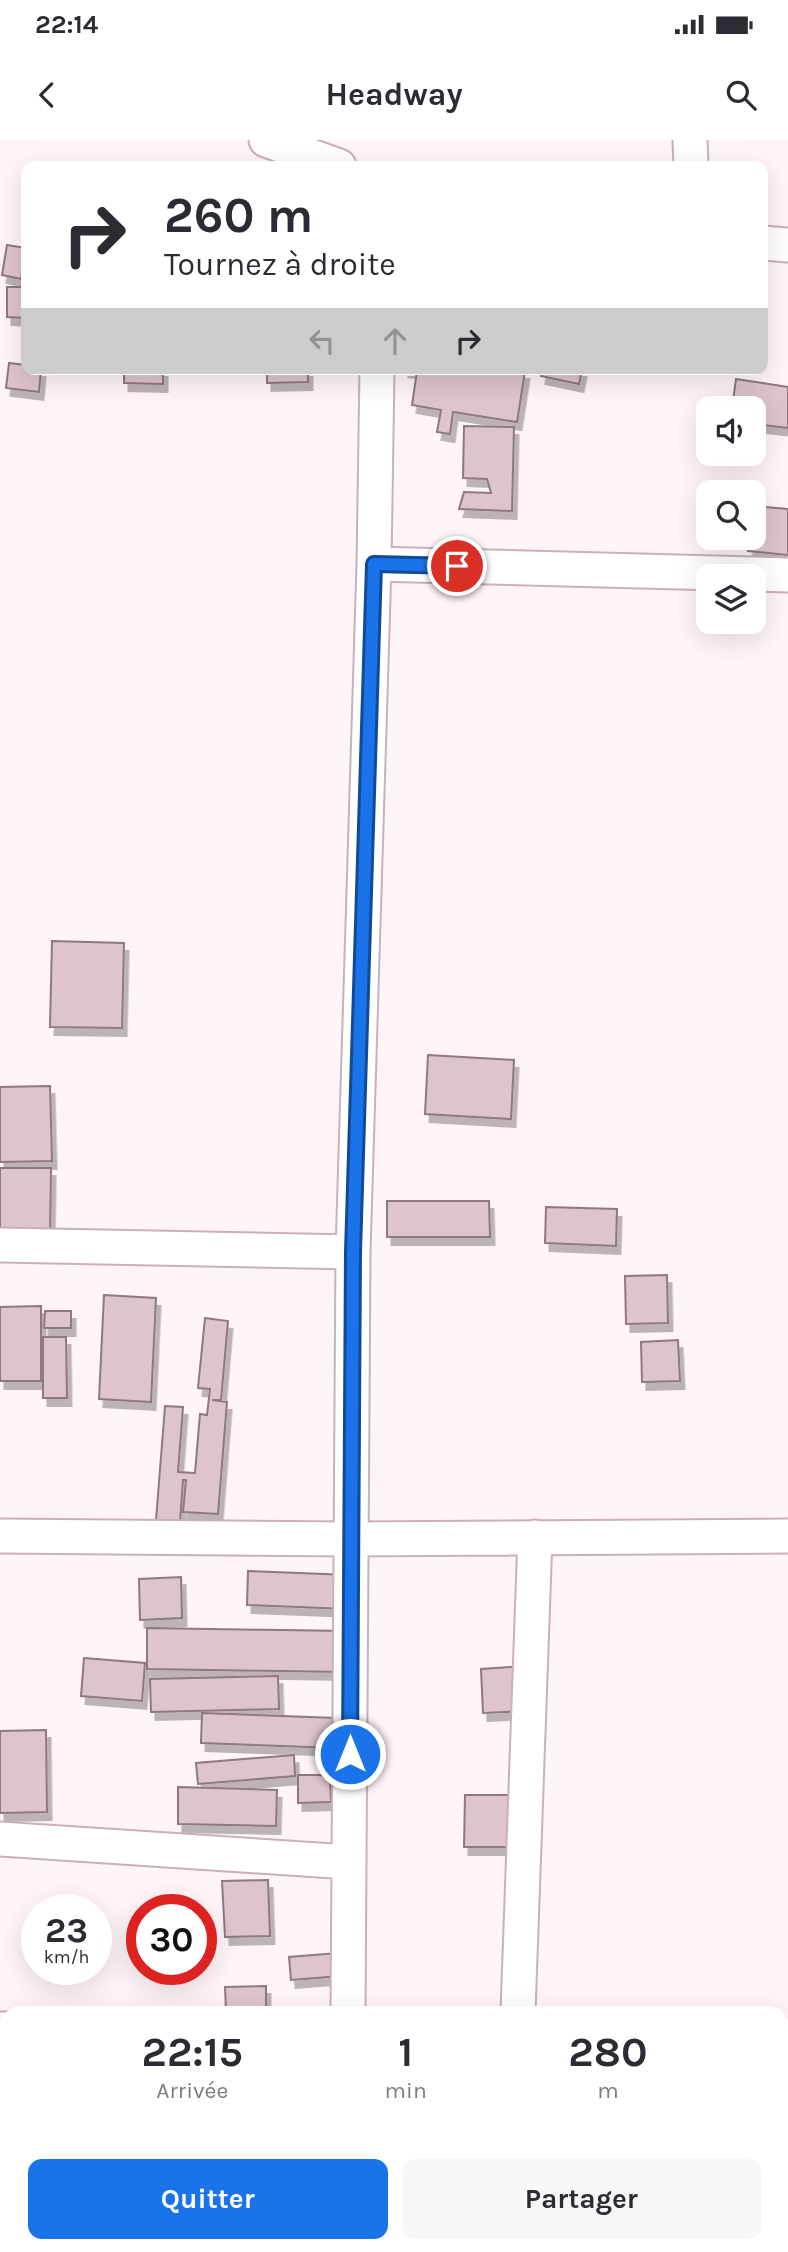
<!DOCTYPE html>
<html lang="fr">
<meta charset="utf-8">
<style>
body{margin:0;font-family:Karla,sans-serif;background:#f7f7f7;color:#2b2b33;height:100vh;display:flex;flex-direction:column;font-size:26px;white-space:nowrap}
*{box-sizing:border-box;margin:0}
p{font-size:23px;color:#7c7c81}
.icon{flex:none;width:38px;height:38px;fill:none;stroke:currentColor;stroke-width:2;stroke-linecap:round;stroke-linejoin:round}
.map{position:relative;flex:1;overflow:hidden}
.sheet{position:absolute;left:0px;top:1866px;width:789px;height:247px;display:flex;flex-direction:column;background:#fff;border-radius:21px 21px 0 0;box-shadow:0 7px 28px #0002}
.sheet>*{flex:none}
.hud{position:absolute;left:21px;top:21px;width:747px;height:214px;border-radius:14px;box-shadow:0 7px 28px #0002;background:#fff;color:#2b2b33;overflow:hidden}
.tools{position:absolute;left:696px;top:256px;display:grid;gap:14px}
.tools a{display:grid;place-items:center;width:70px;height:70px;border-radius:14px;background:#fff;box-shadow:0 7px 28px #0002;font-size:35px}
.speed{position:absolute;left:21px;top:1754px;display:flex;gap:14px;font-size:35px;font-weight:700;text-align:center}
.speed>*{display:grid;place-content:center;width:91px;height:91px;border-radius:50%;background:#fff;box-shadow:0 7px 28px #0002;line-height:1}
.speed small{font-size:18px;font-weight:400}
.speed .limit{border:10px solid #d22;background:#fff;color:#111}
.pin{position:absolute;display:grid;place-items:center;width:60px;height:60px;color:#fff;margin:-30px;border:4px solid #fff;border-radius:50%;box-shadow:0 2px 7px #0007}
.me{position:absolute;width:77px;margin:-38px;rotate:0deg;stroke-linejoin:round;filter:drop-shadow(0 0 5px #0008)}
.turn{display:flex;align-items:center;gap:24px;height:147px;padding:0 28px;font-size:32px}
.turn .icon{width:91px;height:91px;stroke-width:2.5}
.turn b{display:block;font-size:49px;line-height:60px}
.lanes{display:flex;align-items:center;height:66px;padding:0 28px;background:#0003;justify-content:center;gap:35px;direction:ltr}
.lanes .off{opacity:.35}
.eta{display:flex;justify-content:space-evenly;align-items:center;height:119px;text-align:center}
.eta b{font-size:42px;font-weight:700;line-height:49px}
.button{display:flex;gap:14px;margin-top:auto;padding:14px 28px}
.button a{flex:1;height:80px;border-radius:14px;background:#1a73e8;color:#fff;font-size:28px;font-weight:700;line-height:80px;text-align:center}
.button a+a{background:#f7f7f7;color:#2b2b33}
.status{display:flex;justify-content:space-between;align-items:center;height:49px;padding:0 35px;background:#fff;direction:ltr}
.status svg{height:19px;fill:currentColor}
header{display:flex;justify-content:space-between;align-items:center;height:91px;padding:0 28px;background:#fff;font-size:32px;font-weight:700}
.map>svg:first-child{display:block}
</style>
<div class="status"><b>22:14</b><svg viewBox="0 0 49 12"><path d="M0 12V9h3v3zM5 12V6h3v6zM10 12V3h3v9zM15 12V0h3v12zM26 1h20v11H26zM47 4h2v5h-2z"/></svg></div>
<header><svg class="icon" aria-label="back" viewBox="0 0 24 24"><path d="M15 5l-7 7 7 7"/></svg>Headway<svg class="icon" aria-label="search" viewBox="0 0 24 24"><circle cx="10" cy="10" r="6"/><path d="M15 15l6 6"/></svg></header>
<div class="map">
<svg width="788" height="2112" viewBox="0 0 788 2112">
<defs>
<filter id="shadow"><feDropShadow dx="4.5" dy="8" stdDeviation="0" flood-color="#0004"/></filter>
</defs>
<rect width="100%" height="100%" fill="#fff4f7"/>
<path fill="#dec4cd" stroke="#8f7880" stroke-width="2" filter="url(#shadow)" d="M7 105 26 108 21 139 2 135Z
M7 147H26V178L7 177Z
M9 223 26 225V229H41L39 252 6 248Z
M124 229H163V244L124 243Z
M267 229H308V242L267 243Z
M403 229 525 231 517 282 453 272 450 294 437 292 441 270 412 265 417 231Z
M542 229H582L579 244 541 236Z
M736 239 788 247V288L754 284V268H732Z
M464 286 514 287 512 371 459 369 464 352 491 353 487 339 463 338Z
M754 366 788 369V415L748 411 750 397H754Z
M52 801 124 803 122 888 50 887Z
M428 915 514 920 511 979 425 974Z
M50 946 52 1021 0 1022V947Z
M0 1028H51L50 1097 0 1096Z
M387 1061H489L490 1097H387Z
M546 1067 617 1069 616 1106 545 1103Z
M667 1135 668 1183 626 1184 625 1136Z
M104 1155 156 1158 151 1262 99 1259Z
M41 1166V1241H0V1167Z
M45 1171H71V1188H44Z
M205 1178 228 1181 221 1260H212L227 1262 218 1374 183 1372 186 1340H183L180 1382 156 1380 165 1266 183 1267 178 1332 195 1333 200 1274 207 1275 210 1249 198 1248Z
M43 1197H66L67 1258H43Z
M678 1200 680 1241 642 1242 641 1202Z
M248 1431 349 1435 348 1469 247 1465Z
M181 1437 182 1478 140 1480 139 1439Z
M147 1488 346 1491 345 1532 147 1529Z
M84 1518 145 1523 142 1561 81 1556Z
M524 1526 526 1571 483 1573 481 1529Z
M278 1536 279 1569 151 1572 150 1539Z
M202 1573 336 1578 335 1608 201 1603Z
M46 1590 47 1672 0 1673V1591Z
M294 1615 295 1636 198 1644 196 1623Z
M298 1635H330L331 1662 298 1663Z
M178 1647 277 1650 276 1686 178 1684Z
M465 1655H515L514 1707H464Z
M268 1740 270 1796 225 1797 222 1741Z
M338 1813 340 1836 291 1840 289 1817Z
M266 1846V1872H226L225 1847Z
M276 1870H335L336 1872H276Z
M0 1934 7 1935V1989H0Z"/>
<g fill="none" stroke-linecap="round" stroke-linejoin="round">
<g stroke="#cab0b9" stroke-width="37">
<path id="street" d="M266 0 339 26
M690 0 691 26
M763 103 788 105
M374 424 788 435
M0 1105 353 1112
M0 1396 351 1399 788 1396
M0 1699 349 1722
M348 1872 353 1112 374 424 377 229
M518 1872 535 1397
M0 1889H7
M782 1904H788
M345 2112V2105"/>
</g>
<use href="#street" stroke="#fff" stroke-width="33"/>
</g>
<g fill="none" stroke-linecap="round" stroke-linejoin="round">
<g stroke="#114b97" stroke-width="18">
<path id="route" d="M350 1614 353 1112 374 424 457 426"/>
</g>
<use href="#route" stroke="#1a73e8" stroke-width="12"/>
</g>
</svg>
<div class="tools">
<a><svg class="icon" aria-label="sound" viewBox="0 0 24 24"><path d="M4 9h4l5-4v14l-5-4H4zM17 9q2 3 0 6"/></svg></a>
<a><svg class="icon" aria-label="search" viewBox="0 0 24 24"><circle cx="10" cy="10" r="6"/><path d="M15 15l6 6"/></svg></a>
<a><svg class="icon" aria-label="layers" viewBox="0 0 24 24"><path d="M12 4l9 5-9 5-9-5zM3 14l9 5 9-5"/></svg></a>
</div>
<div class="speed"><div>23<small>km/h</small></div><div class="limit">30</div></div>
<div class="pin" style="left:457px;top:426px;background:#d93025"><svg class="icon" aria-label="arrive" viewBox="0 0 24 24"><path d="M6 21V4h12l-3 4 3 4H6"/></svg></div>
<svg class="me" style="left:350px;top:1614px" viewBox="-20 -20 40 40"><circle r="17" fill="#1a73e8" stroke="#fff" stroke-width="3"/><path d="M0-11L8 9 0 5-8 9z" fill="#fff"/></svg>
<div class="hud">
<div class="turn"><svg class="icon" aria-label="right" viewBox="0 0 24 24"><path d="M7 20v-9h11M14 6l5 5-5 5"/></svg><div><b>260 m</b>Tournez à droite</div></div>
<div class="lanes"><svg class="icon off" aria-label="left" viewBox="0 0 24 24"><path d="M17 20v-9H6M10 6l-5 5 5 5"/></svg><svg class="icon off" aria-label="ahead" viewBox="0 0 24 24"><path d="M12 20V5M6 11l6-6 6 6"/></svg><svg class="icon" aria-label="right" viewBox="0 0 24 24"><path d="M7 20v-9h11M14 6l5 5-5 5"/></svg></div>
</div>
<section class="sheet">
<div class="eta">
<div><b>22:15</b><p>Arrivée</p></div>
<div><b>1</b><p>min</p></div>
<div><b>280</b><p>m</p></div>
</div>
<div class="button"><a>Quitter</a><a>Partager</a></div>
</section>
</div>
